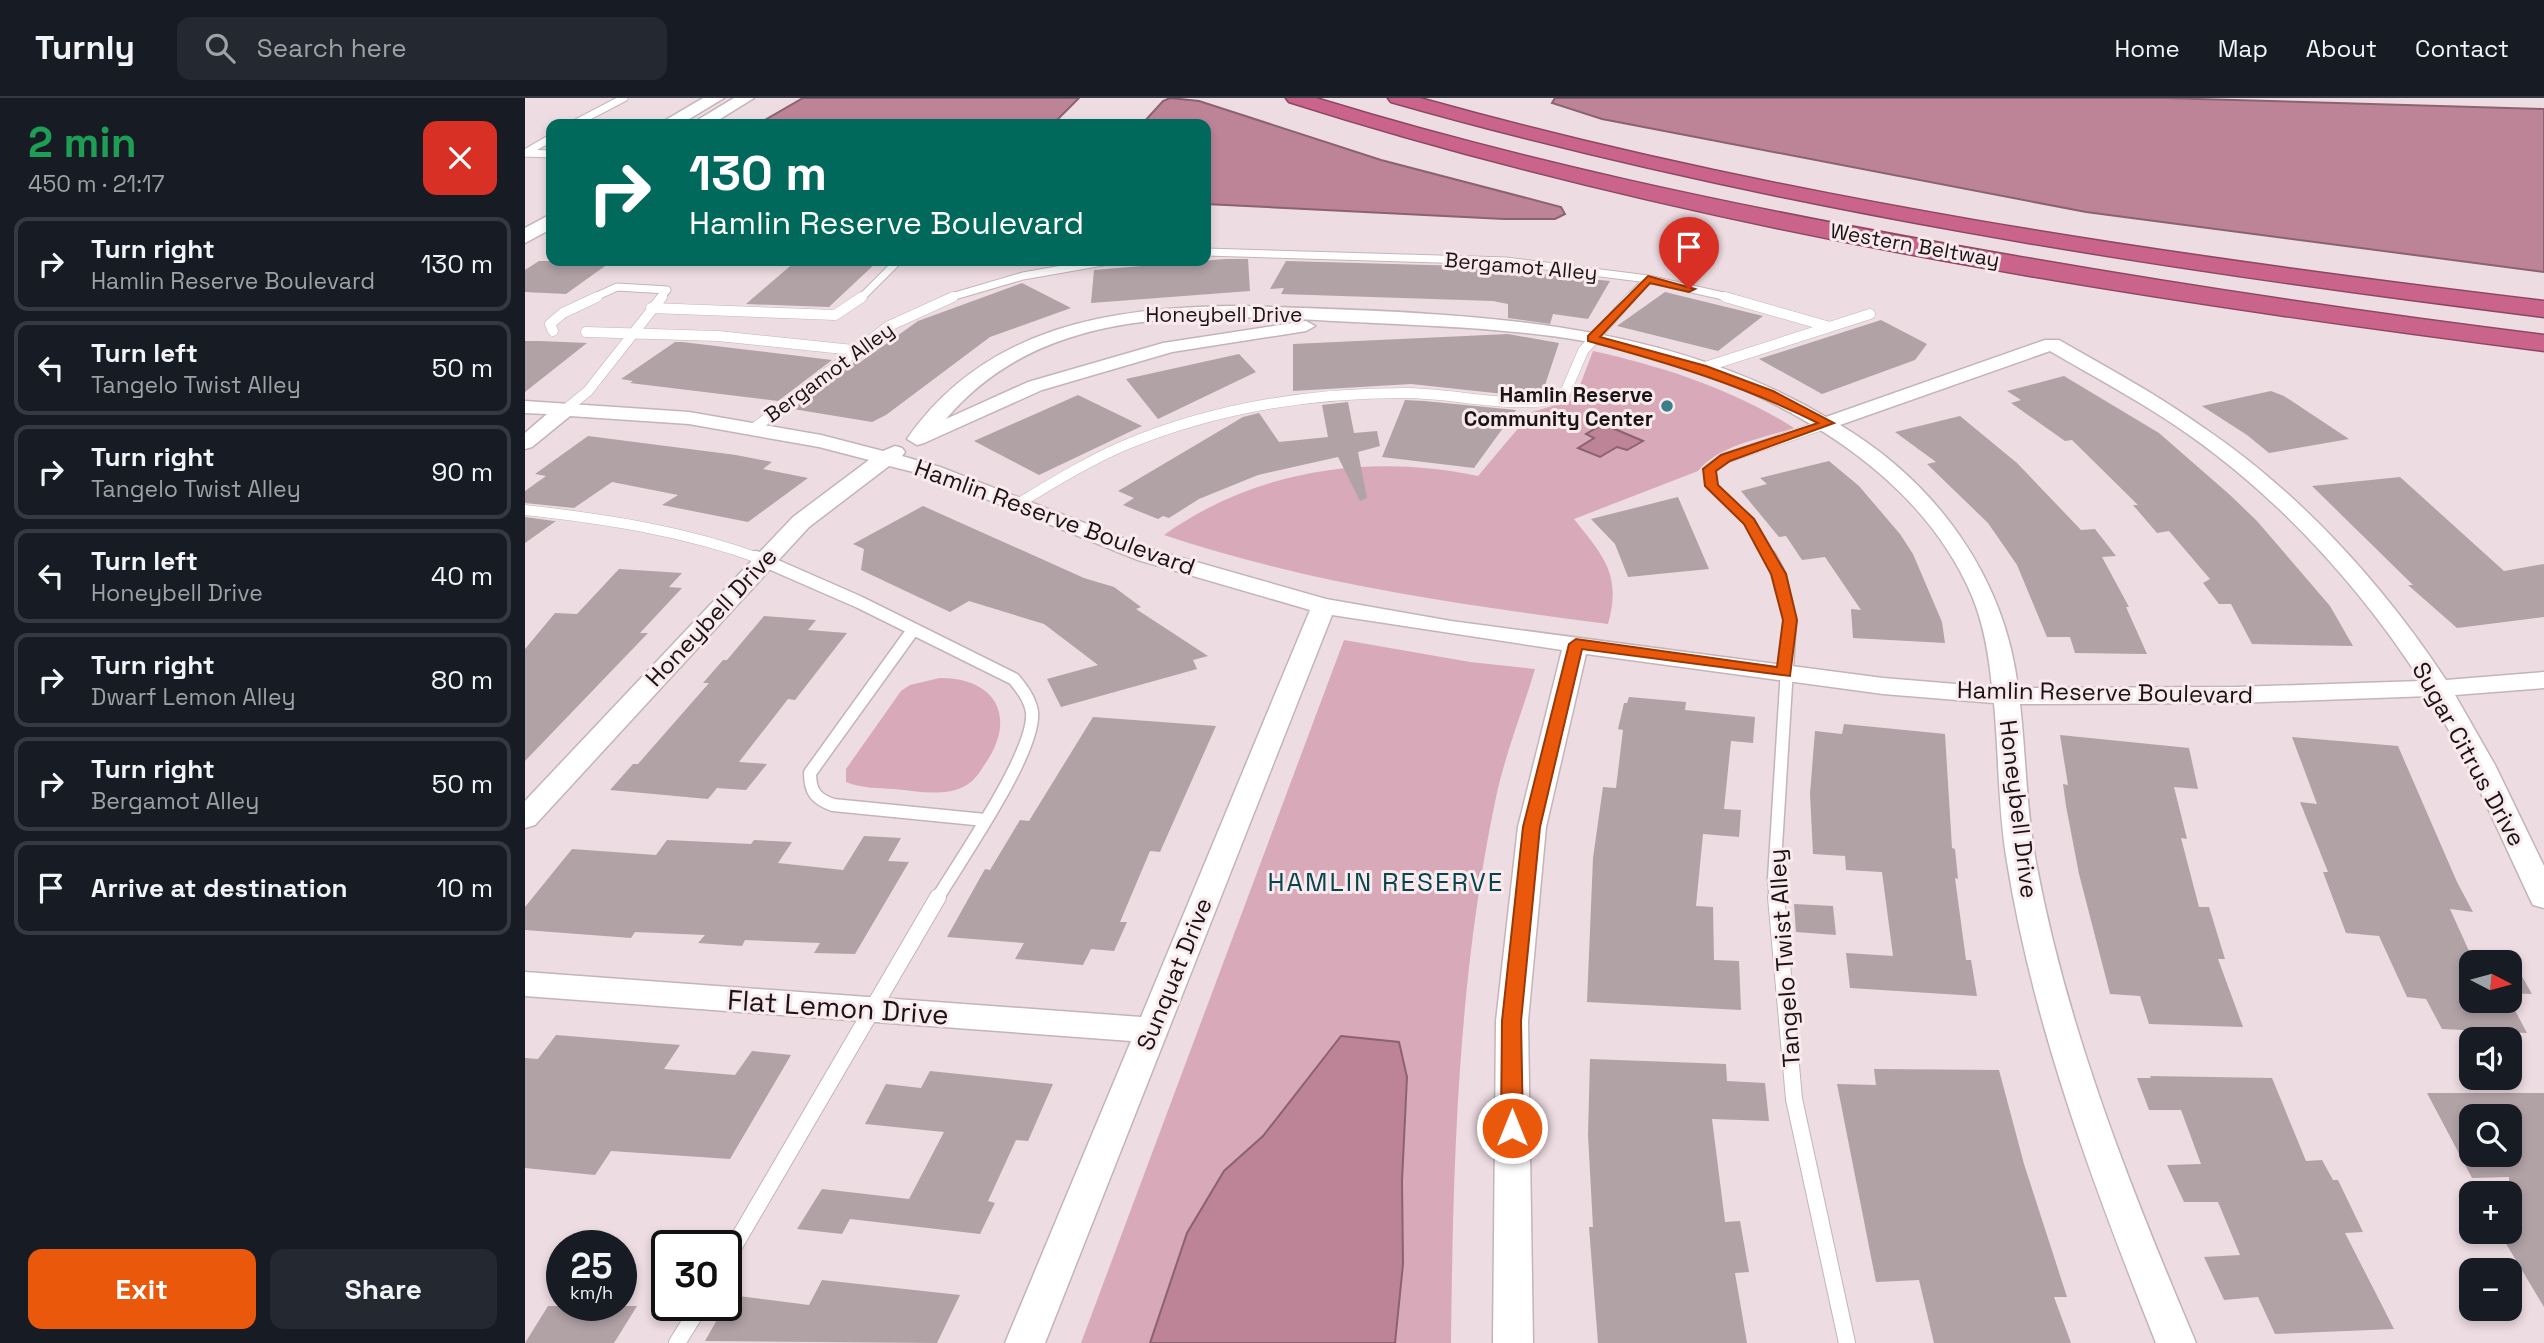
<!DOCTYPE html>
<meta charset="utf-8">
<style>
body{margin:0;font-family:"Space Grotesk",sans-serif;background:#242831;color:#f1f3f6;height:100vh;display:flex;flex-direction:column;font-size:26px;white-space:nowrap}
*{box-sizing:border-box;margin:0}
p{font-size:23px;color:#9ea1a6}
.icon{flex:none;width:38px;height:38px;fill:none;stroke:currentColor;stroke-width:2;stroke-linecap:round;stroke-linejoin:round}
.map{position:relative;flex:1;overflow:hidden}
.side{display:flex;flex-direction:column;background:#171b24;width:525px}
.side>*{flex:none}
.top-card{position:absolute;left:21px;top:21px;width:665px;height:147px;border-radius:14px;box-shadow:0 4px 10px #0003;background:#00695c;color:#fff;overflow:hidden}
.needle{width:46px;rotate:96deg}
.controls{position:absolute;left:1934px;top:852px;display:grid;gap:14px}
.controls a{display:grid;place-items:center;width:63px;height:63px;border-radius:14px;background:#171b24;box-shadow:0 4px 10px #0003;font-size:35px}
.speed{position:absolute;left:21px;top:1132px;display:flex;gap:14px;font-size:35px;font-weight:700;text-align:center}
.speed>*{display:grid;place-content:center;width:91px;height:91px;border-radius:50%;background:#171b24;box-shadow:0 4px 10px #0003;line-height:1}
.speed small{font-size:18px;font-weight:400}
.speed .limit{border:4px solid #111;border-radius:10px;background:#fff;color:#111}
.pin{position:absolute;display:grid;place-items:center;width:60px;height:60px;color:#fff;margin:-72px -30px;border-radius:50% 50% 50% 0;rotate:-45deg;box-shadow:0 0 7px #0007}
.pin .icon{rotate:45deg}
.me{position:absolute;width:77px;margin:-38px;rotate:0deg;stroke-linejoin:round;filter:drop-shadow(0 0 5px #0008)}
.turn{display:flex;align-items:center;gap:24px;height:147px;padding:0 28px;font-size:32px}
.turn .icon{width:91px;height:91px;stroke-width:2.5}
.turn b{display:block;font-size:49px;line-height:60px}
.round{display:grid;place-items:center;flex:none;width:74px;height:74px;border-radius:14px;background:#242831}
.head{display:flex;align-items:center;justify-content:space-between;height:119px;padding:0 28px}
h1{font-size:42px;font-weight:700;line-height:52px;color:#1e9e55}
.action{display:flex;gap:14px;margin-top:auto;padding:14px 28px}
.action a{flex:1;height:80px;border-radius:14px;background:#ea580c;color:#fff;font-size:28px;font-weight:700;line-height:80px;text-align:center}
.action a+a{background:#242831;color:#f1f3f6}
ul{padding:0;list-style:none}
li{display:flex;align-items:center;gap:21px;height:94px;margin:0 14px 10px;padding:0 14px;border:4px solid #363941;border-radius:14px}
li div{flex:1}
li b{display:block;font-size:26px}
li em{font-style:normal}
header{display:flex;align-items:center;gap:42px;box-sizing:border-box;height:98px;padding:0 35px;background:#171b24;border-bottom:2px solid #363941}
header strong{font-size:33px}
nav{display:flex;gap:38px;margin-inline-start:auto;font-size:24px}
.search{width:490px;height:63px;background:#242831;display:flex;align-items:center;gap:18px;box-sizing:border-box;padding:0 24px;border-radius:14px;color:#9ea1a6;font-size:26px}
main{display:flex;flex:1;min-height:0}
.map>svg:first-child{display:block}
</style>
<header>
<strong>Turnly</strong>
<div class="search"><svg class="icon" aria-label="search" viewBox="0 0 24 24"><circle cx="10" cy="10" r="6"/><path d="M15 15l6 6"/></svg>Search here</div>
<nav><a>Home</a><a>Map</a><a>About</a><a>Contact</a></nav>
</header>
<main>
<section class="side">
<div class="head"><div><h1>2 min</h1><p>450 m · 21:17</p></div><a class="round" style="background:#d93025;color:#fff"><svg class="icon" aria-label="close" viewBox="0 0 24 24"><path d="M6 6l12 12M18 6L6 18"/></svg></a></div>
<ul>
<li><svg class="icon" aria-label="right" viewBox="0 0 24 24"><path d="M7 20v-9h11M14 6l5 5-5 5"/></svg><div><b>Turn right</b><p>Hamlin Reserve Boulevard</p></div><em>130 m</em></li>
<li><svg class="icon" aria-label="left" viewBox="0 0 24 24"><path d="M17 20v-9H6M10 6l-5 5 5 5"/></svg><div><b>Turn left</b><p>Tangelo Twist Alley</p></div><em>50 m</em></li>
<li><svg class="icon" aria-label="right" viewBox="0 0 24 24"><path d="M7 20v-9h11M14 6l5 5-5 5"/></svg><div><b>Turn right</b><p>Tangelo Twist Alley</p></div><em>90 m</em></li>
<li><svg class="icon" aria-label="left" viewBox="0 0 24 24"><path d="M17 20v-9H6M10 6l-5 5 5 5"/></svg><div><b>Turn left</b><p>Honeybell Drive</p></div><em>40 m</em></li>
<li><svg class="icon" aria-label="right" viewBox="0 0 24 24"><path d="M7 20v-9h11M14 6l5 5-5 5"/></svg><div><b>Turn right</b><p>Dwarf Lemon Alley</p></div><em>80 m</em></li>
<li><svg class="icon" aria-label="right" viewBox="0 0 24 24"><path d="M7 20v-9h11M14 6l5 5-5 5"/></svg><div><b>Turn right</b><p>Bergamot Alley</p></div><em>50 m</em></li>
<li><svg class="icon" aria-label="arrive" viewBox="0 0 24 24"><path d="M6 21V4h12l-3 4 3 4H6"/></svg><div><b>Arrive at destination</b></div><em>10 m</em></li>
</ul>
<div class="action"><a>Exit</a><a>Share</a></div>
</section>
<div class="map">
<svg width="2019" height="1245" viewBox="0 0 2019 1245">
<rect width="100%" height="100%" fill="#eddce1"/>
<path fill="#d8a9b8" d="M1068 253C1140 269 1207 291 1269 330 1239 340 1193 347 1173 373L1049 421C1078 458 1097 476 1083 526 930 506 786 486 639 437 730 372 844 355 953 378L1007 314 1045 303 1052 295Z
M819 542 945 564 1010 571C997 615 979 659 970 704 933 882 928 1063 926 1245H556Z
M415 580C472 580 492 620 460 666 454 675 449 684 438 689 416 699 392 693 369 691 353 690 335 690 321 684V671L376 593 385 587Z"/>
<path fill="#bd8497" stroke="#8c6270" stroke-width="2" d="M278 0H554L528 26H233Z
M645 0 674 3 856 62 1036 109 1040 116 1030 121H979L681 106V26H617L638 3Z
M1030 0H1639L2019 11V174L1561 114 1077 21 1027 5Z
M1078 326 1118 343 1102 352 1092 349 1075 359 1053 350 1069 340 1061 336Z
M816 938 874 944 882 979 877 1083 878 1166 870 1245H625L662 1135 699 1073 738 1038Z"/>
<path fill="#b1a2a6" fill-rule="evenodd" d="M700 161H723L725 193 566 205 569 172Z
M14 163H87L41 196 0 194V172Z
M271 163H353L304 209 221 206Z
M761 163 939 168 1085 183 1063 221 1028 216 1025 226 983 220V206L968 203 756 196 759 190 745 191Z
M497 185 546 210 465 239 361 317 347 324 268 311 329 264 334 265 393 223Z
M1140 194 1238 218 1193 253 1092 228Z
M1356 222 1402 246 1390 262 1297 296 1234 261Z
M983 236 1034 245 1017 296H979L886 286 768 293V246Z
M0 243H15L62 245 0 294Z
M150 244H157L307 262 253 303 105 285 108 283 96 281Z
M714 256 731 274 633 321 601 281Z
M1539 278 1634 335 1705 397 1732 423 1805 508 1828 548 1727 546 1706 506H1694L1678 485 1685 481 1644 433 1632 435 1608 407H1613L1547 342 1540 343 1486 305 1496 302 1482 293Z
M1746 293 1759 298 1824 341 1744 355 1722 337 1677 308Z
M553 297 617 328 514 377 449 343Z
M880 302 899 303 991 312 949 370 857 359Z
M823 304 829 335 852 333 855 348 833 354 842 400 835 403 813 359 733 377 674 401 644 420 638 418 633 421 598 407 609 400 593 393 718 319 734 315 754 344 803 339 797 307Z
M1435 318 1492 365 1556 432 1570 431 1591 458 1577 459 1604 509H1601L1622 556 1550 555 1545 539H1522L1492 467 1463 425 1402 366 1411 364 1370 334Z
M63 338 211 357 247 364 238 371 283 380 223 424 137 407 153 397 87 384 49 410 0 405V393L21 378 10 376Z
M1304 363 1334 388 1375 436 1388 456 1417 524 1420 545 1328 540 1326 511 1336 512 1300 459 1277 462 1261 438 1254 439 1216 393 1242 386 1235 380Z
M1875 379 1979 473 2019 466V519L1932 530 1883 487H1888L1787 388Z
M1153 399 1184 471 1103 479 1090 446 1066 421Z
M398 408 559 480 589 489 616 509 611 511 683 558 668 562 672 571 536 609 522 581 573 567 519 526 444 503 425 514 336 472 339 451 328 446Z
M0 419 29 423H31L0 445Z
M94 471 157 475 144 489 157 490 115 535H123L0 663V551L30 515 52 516Z
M239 518 291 522 283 532 322 535 270 602 263 601 214 664 242 666 221 692 192 690 183 701 85 692 108 666H113L184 585H178L198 562H202Z
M1104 599 1161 604 1160 612 1230 619 1228 645 1206 643 1199 711 1216 712 1214 739 1178 736 1171 808 1188 809 1189 862 1214 863 1216 912 1062 904 1068 760 1078 689 1091 690 1098 632 1093 631 1099 605H1102Z
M568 619 691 628 635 754 625 753 595 824H602L589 853 566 851 558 867 490 861 499 845 422 839 460 771 465 772 495 722 504 723Z
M1319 626 1420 636 1427 750 1430 751 1433 781 1430 780 1441 862H1446L1452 898 1325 890 1321 855 1368 858 1357 774 1321 772 1320 758 1288 756 1285 696 1290 633 1317 636Z
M1535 637 1664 650 1673 691 1649 689 1662 741 1656 740 1674 809H1684L1700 861H1693L1718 929 1624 926 1615 898 1585 896 1554 776 1541 708 1538 686 1543 687Z
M1767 639 1873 648 1932 784 1948 814 1925 811 1949 864H1967H1946V903L1984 901 2002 935 1917 931 1901 901 1882 899 1854 838 1821 835 1798 774H1803L1775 704 1792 706Z
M339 738 376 740 363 763 384 764 330 856 289 855 295 845 220 842 217 848 173 845 180 837 110 834 106 840 0 832V809L47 751 131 757 142 742 226 746 229 742 267 744 253 765 318 772Z
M1269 806 1308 808 1311 837 1271 834Z
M1984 865 1990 866 2007 896 1984 895Z
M31 937 155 947 139 971 210 977 227 953 266 957 205 1061 86 1053 70 1077 0 1070V960L13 961Z
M1065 961 1201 966 1202 983 1240 985 1244 1023 1187 1021 1200 1124 1215 1123 1224 1174 1210 1175 1222 1245H1073L1064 1129H1068L1063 1037Z
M1349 971 1474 972 1499 1066 1542 1199H1529L1546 1245H1409L1394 1182 1351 1184 1312 986 1351 987Z
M405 973 528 986 503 1043 491 1042 463 1103 470 1105 455 1136 325 1121 317 1136 272 1131 297 1091 384 1101 419 1034 340 1026 361 986 396 990Z
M1625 978 1747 980 1781 1063 1797 1062 1808 1082H1813L1838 1134 1820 1135 1869 1231 1750 1236 1733 1199 1699 1202 1679 1159 1715 1157 1693 1104H1659L1642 1067 1676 1066 1656 1012H1624L1612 980H1626Z
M1902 995H2019V1209L1974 1134H1984V1079L1947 1080ZM1946 1018H1984V1057H1946Z
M297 1182 435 1197 412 1245 180 1243 206 1197 284 1207Z
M23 1208H112L89 1245H0Z"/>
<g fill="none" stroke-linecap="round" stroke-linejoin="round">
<g stroke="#c4b4b9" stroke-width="9">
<path id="service-far3" d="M49 26 99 0
M0 55 26 40
M0 55 26 56
M681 154 981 163 1123 181 1207 200
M68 200 92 189 142 192 135 200
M336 200 373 163
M423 200 498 178 583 163
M1104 200 1123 181"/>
</g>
<g stroke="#c4b4b9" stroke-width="11">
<path id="service-far2" d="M1200 199 1305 229
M126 210 310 217 337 199
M28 233 25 226 38 215 72 199
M61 234 193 238 328 252
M1177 270 1345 216
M41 311 63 293 137 199
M228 331 364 228 428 199
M491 407C526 386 561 364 598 348 688 310 783 295 879 295 933 295 984 312 1038 300L1058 253 1106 199
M0 412C81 421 160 433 236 461
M1246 461 1225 424 1186 388 1184 371 1201 360 1303 325"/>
</g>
<g stroke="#c4b4b9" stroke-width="15">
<path id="service-far1" d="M231 459 334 504 489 581C497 591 505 601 507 614 511 654 435 762 412 801
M1245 459 1254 476 1265 522 1249 781 1251 801
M388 532 285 675C285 694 291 701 308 707L460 722"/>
</g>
<g stroke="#c4b4b9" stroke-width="18">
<path id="service" d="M1251 799 1269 1001 1322 1245
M201 1162 413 799
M152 1245 175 1208"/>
</g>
<g stroke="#c4b4b9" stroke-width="3">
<path id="minor" d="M719 208C917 215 1126 215 1301 319L1520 242H1534C1583 270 1633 297 1679 330 1775 395 1857 485 1921 582L2019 574V590L1930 597 1970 667 2019 768V810L2008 807 2004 799 1943 667 1905 598 1711 605 1495 606C1501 658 1501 712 1511 764 1542 931 1605 1089 1671 1245H1631C1569 1089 1509 931 1482 764 1473 711 1474 658 1469 605L1358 596 1061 556 1021 729 1003 923 1008 1245H968L971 923 993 729 1037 552 807 517 520 1245H480L606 943 0 898V874L616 919 785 512 613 462 401 377 364 368 284 429 10 727 0 730V703L268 419 344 362 294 349 164 326 45 318 7 349 0 351V335L22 316 0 315V303L164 314 296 337 358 353 370 348 377 350 380 354 377 358 415 369 629 452 801 501 926 523 1358 580 1467 589C1464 558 1459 527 1447 498 1385 352 1207 270 1059 243 983 230 906 228 829 224 687 217 522 201 421 321L503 284 638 245 781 223 790 228 781 233 647 254 517 292 399 345 392 347 382 341C461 227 590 208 719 208ZM1525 253C1573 281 1622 307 1667 339 1757 403 1836 490 1896 583L1711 589 1493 590C1480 479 1411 384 1315 327Z"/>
</g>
<g stroke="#c4b4b9" stroke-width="3">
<path id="tertiary" d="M178 0H199L156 26H134Z
M209 0H229L187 26H166Z
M26 116V131L0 145V130Z"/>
</g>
<g stroke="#8c4862" stroke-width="3">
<path id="motorway" d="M761 0H791C996 63 1205 107 1416 145 1616 181 1817 212 2019 237V253C1601 200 1167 132 764 4Z
M863 0H895C1259 102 1644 158 2019 203V219C1632 171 1242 111 866 4Z"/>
</g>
<use href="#service-far3" stroke="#fff" stroke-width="7"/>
<use href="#service-far2" stroke="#fff" stroke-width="10"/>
<use href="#service-far1" stroke="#fff" stroke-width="12"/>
<use href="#service" stroke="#fff" stroke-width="16"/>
<use href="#minor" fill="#fff" fill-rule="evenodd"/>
<use href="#tertiary" fill="#fff" fill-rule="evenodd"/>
<use href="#motorway" fill="#ca648b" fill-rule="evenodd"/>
</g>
<path fill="#ea580c" stroke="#983908" stroke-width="2" d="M1123 178 1170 191 1164 194 1125 185 1075 239 1181 268 1248 293 1309 325 1205 363 1191 373 1193 387 1229 421 1261 476 1272 522 1265 578 1057 551 1015 729 996 923 998 1030 994 1036 987 1039 980 1036 976 1030 977 923 998 729 1044 546 1051 541 1252 569 1258 522 1246 476 1219 426 1180 388 1178 371 1196 357 1293 325C1217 287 1144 265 1063 243V238Z"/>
<circle fill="#387f89" stroke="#faeaee" stroke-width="2.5" cx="1142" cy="308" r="7"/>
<g text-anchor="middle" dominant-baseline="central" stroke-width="6" stroke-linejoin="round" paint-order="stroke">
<g font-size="21" fill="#191415" stroke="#faeaee">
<text transform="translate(1390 147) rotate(10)">Western Beltway</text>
<text transform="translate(996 168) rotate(5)">Bergamot Alley</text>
<text x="699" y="216">Honeybell Drive</text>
<text transform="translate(304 274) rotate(-36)">Bergamot Alley</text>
</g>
<g font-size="21" font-weight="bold" fill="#191415" stroke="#faeaee" text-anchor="end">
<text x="1128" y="296">Hamlin Reserve<tspan x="1128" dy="24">Community Center</tspan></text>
</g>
<g font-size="24" fill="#191415" stroke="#faeaee">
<text transform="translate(530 419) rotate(20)">Hamlin Reserve Boulevard</text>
<text transform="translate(186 519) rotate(-47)">Honeybell Drive</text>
<text transform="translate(1580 594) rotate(1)">Hamlin Reserve Boulevard</text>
<text transform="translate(1944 656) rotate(61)">Sugar Citrus Drive</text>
<text transform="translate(1494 711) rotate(83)">Honeybell Drive</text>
<text transform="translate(1259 860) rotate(-94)">Tangelo Twist Alley</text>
<text transform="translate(649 876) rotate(-68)">Sunquat Drive</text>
</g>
<g font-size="26" letter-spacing="2" fill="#05464e" stroke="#faeaee">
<text x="861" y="784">HAMLIN RESERVE</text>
</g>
<g font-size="28" fill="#191415" stroke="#faeaee">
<text transform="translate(313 909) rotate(4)">Flat Lemon Drive</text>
</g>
</g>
</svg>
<div class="controls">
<a><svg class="needle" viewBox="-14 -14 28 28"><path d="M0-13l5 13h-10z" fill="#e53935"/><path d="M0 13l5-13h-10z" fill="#9ea1a6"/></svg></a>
<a><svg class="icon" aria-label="sound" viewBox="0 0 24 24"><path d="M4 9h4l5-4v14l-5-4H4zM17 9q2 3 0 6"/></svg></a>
<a><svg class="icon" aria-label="search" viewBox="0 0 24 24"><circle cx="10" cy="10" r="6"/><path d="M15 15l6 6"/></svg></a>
<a>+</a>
<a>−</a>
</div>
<div class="speed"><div>25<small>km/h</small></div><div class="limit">30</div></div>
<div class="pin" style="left:1164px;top:191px;background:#d93025"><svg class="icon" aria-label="arrive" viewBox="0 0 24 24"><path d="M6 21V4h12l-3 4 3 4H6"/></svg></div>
<svg class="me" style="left:987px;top:1030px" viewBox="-20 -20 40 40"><circle r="17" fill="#ea580c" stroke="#fff" stroke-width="3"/><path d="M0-11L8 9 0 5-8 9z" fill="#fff"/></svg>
<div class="top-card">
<div class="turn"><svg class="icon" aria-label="right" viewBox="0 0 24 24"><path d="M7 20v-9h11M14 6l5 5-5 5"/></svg><div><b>130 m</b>Hamlin Reserve Boulevard</div></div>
</div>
</div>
</main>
